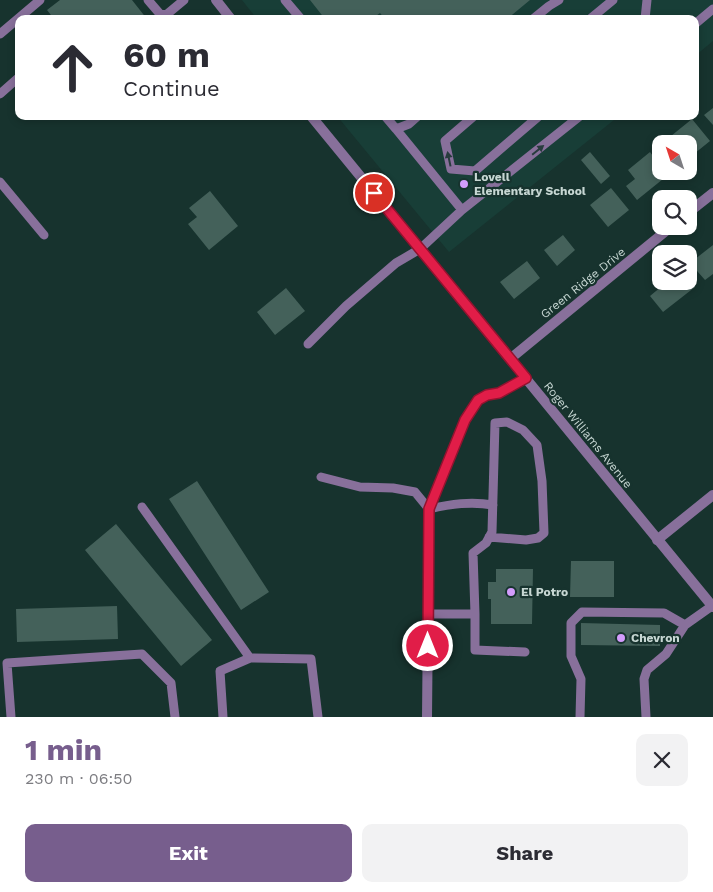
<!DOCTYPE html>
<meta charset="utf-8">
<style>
body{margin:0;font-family:"Work Sans",sans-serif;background:#f2f2f3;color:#2b2b33;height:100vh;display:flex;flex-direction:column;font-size:19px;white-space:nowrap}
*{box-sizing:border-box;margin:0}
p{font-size:16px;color:#7c7c81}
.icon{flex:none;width:28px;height:28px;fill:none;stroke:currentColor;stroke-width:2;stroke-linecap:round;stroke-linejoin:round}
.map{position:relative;height:717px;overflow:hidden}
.sheet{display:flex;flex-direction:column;background:#fff;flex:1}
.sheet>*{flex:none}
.hud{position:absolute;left:15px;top:15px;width:684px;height:105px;border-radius:10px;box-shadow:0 2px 8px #0003;background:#fff;color:#2b2b33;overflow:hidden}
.needle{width:32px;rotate:321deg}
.buttons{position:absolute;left:652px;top:135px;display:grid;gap:10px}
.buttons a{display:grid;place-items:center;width:45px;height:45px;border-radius:10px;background:#fff;box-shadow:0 2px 8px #0003;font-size:25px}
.pin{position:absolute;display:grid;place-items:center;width:42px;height:42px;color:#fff;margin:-21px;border:2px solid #fff;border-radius:50%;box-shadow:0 1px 5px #0007}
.me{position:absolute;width:55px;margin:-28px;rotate:0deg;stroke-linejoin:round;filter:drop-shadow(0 0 4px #0008)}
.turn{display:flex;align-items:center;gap:18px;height:105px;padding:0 25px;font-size:22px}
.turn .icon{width:65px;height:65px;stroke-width:2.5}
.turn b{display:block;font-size:35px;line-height:42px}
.round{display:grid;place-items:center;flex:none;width:52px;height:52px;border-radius:10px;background:#f2f2f3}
.summary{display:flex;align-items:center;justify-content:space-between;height:85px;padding:0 25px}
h1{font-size:30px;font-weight:700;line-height:38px;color:#775e8d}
.cta{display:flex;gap:10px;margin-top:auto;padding:10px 25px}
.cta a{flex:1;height:58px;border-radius:10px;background:#775e8d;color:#fff;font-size:20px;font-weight:700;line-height:58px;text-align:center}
.cta a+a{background:#f2f2f3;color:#2b2b33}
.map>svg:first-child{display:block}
</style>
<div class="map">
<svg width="713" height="717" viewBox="0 0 713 717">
<rect width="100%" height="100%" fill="#17332e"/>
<path fill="#183e37" d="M242 0H713V41L695 56V19H257Z
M337 116H619L449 252Z"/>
<path fill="#44615a" d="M60 0H132L147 19H54L47 10Z
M310 0H530L507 19H385L380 13 372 19H325Z
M713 108V125L704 115Z
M692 119 710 141 689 158V144H677L671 136Z
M590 152 610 176 601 184 581 160Z
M650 152 661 167V171H665L668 175 637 200 626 186 635 179 628 170Z
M611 188 629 210 608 227 590 205Z
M210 191 238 226 209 250 188 224 197 217 189 208Z
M563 235 575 250 557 266 544 250Z
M713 245V274L705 280 690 263Z
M527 261 540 278 514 299 500 282Z
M689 279 695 287 663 312 650 296 668 281H689Z
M286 288 305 311 275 335 257 312Z
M197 481 269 592 241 610 169 499Z
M116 524 212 640 181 666 85 550Z
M571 561H614V597H570Z
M496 569H533L532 624H491V599H488V582H496Z
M117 606 118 639 17 642 16 609Z
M581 623 660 625V646L581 645Z"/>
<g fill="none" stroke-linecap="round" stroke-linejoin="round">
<path stroke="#88709b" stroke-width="9" d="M148 0 160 14 166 15 184 0
M285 0 301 19
M533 19 549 6 559 0
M590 19 613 0
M645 19 647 0
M695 24 713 9
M0 34 40 0
M0 94 18 78
M385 116 396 129 409 124 418 116
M474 116 445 141 451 169 475 171 539 116
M396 129 462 210
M0 182 44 235
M308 344 346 306 396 263 420 249 462 210 580 116
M321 477 360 487 393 488 415 492 429 509
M142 507 250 658 220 671 223 717
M429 509 465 420 478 400 487 395 499 393 526 378
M429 509C451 504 471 501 493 505
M428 614H475L473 553 486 543 492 532 495 423 507 422 523 430 537 445 542 481 544 533 538 538 526 540 489 537
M475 614V650L525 652
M685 625 712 606
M250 658 311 659 318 717
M11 717 7 663 142 654 171 683 175 717
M580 717 581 679 571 656V623L582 612 664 613 685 625 666 654 647 670 644 679 646 717"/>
<path stroke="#88709b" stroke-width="10" d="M689 212 713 193
M510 359 672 226
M657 540 713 495
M427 717 429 509"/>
<path stroke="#88709b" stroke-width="10" d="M216 0 231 19
M311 116 713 607"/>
</g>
<defs><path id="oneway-solid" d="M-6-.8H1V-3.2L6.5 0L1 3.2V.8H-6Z" transform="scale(1.25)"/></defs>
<g fill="#283c3e">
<use href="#oneway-solid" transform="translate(538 150) rotate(-39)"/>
<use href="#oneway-solid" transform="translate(449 159) rotate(-102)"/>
</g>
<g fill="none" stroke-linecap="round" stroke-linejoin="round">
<g stroke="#92132f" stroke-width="12">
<path id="route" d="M374 193 526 378 499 393 487 395 478 400 465 420 429 509 428 646"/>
</g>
<use href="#route" stroke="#e11d48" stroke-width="9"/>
</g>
<g fill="#d39cfc" stroke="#17332e" stroke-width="2">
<circle cx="464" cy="184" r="5"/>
<circle cx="511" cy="592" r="5"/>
<circle cx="621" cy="638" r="5"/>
</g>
<g text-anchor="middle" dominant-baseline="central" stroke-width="4.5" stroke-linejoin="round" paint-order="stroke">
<g font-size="12" font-weight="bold" fill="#c7d7d3" stroke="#17332e" text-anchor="start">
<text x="474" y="177">Lovell<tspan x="474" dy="14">Elementary School</tspan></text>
<text x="521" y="592">El Potro</text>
<text x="631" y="638">Chevron</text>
</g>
<g font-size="12" fill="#c7d7d3" stroke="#17332e">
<text transform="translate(583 283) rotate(-39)">Green Ridge Drive</text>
<text transform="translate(588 435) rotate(51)">Roger Williams Avenue</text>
</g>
</g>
</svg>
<div class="buttons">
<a><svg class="needle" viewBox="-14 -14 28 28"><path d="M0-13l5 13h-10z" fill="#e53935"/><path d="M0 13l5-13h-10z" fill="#7c7c81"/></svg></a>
<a><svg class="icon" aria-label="search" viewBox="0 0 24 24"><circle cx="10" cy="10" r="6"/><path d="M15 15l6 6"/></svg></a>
<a><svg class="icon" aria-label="layers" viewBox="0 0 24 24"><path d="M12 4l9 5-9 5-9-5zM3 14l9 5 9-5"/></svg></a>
</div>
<div class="pin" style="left:374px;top:193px;background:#d93025"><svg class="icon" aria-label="arrive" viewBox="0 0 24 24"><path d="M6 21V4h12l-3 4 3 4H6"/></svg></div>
<svg class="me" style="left:428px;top:646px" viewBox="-20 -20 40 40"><circle r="17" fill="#e11d48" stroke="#fff" stroke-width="3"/><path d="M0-11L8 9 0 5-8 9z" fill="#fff"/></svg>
<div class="hud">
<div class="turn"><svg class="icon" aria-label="ahead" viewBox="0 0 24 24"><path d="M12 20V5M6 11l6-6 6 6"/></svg><div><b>60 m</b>Continue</div></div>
</div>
</div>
<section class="sheet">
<div class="summary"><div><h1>1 min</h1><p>230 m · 06:50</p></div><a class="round"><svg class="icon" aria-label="close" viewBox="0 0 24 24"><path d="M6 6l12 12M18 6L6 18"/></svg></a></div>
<div class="cta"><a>Exit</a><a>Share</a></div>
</section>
